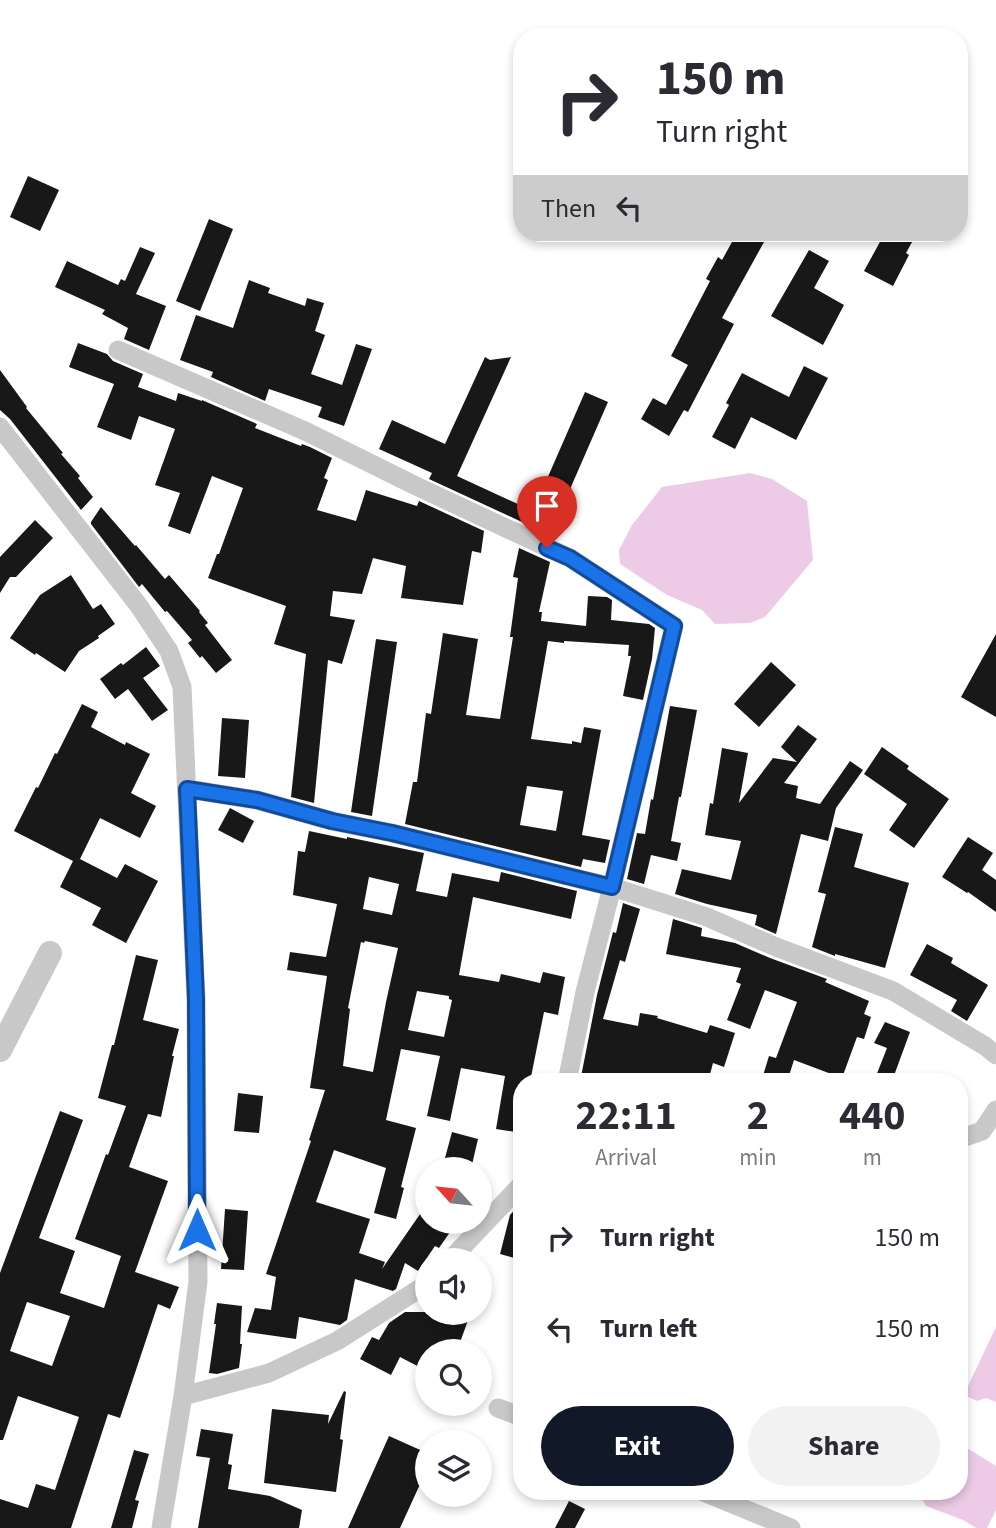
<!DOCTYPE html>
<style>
body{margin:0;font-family:"Source Sans 3",sans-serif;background:#f2f2f3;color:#2b2b33;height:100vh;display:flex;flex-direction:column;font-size:26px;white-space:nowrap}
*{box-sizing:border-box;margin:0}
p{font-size:23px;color:#7c7c81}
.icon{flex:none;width:38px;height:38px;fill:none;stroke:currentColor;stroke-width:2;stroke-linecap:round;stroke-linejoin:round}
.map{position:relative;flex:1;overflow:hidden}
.sheet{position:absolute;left:513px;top:1073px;width:455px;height:427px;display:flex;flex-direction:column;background:#fff;border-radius:28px;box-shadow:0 4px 10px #0003}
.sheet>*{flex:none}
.top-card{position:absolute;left:513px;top:28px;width:455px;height:214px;border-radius:28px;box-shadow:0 4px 10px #0003;background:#fff;color:#2b2b33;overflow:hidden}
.needle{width:46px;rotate:297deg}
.controls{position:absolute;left:415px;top:1157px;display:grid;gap:14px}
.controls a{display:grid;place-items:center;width:77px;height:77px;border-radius:50%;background:#fff;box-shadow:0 4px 10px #0003;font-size:35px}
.pin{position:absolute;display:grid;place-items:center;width:60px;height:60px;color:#fff;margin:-72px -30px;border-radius:50% 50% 50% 0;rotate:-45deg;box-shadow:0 0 7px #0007}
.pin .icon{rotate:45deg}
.me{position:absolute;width:77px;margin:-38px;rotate:0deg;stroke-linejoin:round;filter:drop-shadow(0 0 5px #0008)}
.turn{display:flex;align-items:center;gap:24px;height:147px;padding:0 28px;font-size:32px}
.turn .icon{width:91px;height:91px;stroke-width:2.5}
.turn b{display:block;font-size:49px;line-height:60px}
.then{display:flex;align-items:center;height:66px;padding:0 28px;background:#0003;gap:14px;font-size:26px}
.eta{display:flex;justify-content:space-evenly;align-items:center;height:119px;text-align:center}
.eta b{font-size:42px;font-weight:700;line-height:49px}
.action{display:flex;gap:14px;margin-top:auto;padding:14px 28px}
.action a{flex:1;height:80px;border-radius:42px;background:#111827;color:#fff;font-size:28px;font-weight:700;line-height:80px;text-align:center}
.action a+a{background:#f2f2f3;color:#2b2b33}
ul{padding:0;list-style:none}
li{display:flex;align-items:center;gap:21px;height:91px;padding:0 28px}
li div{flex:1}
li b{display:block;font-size:26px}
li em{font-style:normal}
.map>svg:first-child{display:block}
</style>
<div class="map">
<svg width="996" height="1528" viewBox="0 0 996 1528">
<rect width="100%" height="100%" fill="#fff"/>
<path fill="#edcbe6" d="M750 473 772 479 807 501 813 560 765 617 750 623 715 624 702 610 667 595 620 564 619 550 632 525 662 487Z
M996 1327V1402L986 1398 977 1401 966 1396 967 1388Z
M959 1443 996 1466V1510L987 1528H976L963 1520 926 1506 918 1491H959Z"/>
<path fill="#181818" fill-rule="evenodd" d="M28 176 59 190 40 231 10 217Z
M209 219 233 229 200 311 176 301Z
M737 233H769L722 318 734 324 688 412 684 410 669 436 641 419 653 398 666 405 688 365 671 356 710 281 706 279 718 257 722 260Z
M887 233H917L906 253 909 255 893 286 864 271 881 240 882 241Z
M140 247 155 253 136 294 166 306 149 350 124 339 128 328 102 314 105 310 55 287 67 261 118 285 121 279 125 281Z
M809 250 829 261 814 288 844 305 823 345 771 316Z
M249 280 270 288 268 293 305 306 307 298 324 303 315 331 325 335 311 374 342 385 356 344 372 349 344 426 318 417 322 407 269 389 265 401 211 377 213 372 180 360 196 315 233 328Z
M78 343 107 354 113 361 143 374 138 387 176 401 178 393 202 401V400L257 424 255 428 301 446 302 444 310 447 332 458 324 478 328 480 317 510 356 521 366 490 417 506 419 501 484 531 481 553 472 551 463 605 401 598 406 566 373 558 362 594 333 591 330 616 355 620 342 664 328 660 314 803 291 797 306 654 274 644 286 606 208 578 217 554H219L243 488 212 476 190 534 168 526 180 493 155 485 175 429 139 416 131 440 97 427 114 384 69 367Z
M485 357 490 360 511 357 457 476 533 511 585 392 608 402 550 535 429 479 432 473 379 449 392 420 445 444Z
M804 366 828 378 796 440 751 417 735 449 712 437 729 405 726 403 742 373 789 397Z
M0 370 27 407 26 408 63 453 61 454 80 476 78 478 93 497 81 510 10 419 0 410Z
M101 507 135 546 136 545 165 579 169 575 200 611 199 612 208 623 205 625 232 660 216 673 202 656 200 658 188 643 192 640 167 611 165 612 142 584 139 587 91 524V522Z
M35 520 53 538 16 577H10L0 593V557Z
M519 548 550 562 539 612H542L541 621 586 626 588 596 607 597 612 600 611 620 649 624 655 628 652 659 643 700 623 696 631 656H628L629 645 564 641V643L548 641 531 739 572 744V741L581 743 584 727 601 730 582 835 610 840 605 863 583 859 581 867 405 824 413 782H417L426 713 431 714 443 633 478 639 466 715 500 719 513 637H510L518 578 513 577ZM527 786 563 791 556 831 520 825Z
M71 575 93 609 101 604 115 624 98 636 99 638 79 651 65 672 36 653 35 655 10 638 40 595Z
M996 634V717L961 697Z
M376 639 397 642 372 816 351 812Z
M146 647 160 666 143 678 168 710 152 721 128 689 115 699 100 679 121 663 123 665Z
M771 662 796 685 759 727 734 704Z
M82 704 98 712 91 727 125 745 126 742 150 754 131 793 156 806 140 838 100 818 80 859 117 878 125 864 158 881 126 943 92 925 101 908 60 887 73 861 14 831 36 787 38 788 55 753 57 754Z
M670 706 697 710 681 797H679L671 841 681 843 677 861 651 855 644 884 627 879 637 833 645 834 651 799 653 800Z
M222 718 249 720 245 778 218 776Z
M798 725 817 739 784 783 798 786 796 798 820 804 850 761 863 770 836 808 828 841 801 834 776 934 755 925 757 915 707 904 675 894 682 869 731 880 741 841 705 835 710 803 713 804 722 748 748 753 739 803 773 758 797 762 781 747Z
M882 747 909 766 907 769 949 799 914 848 889 830 907 804 864 774Z
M230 808 254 821 243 843 218 830Z
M835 827 863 834 854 867 909 883 885 968 835 954V956L812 947 826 894 818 892Z
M309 831 347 839V837L424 853 416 891 447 897 452 873 499 882 501 872 577 891 571 919 473 897 459 975 499 982 501 974 540 983 543 972 565 977 558 1015 544 1012 530 1082H522V1133L496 1129 505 1076 461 1068 450 1121 427 1116 440 1056 401 1049 386 1120 416 1128 401 1187 404 1188 396 1219 374 1213 386 1168 334 1150 316 1202 370 1219 359 1253 385 1262 382 1269 427 1204V1222H457L439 1248 435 1246 418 1271 405 1263 396 1289 393 1291 355 1279 347 1320 340 1325 299 1317 296 1339 247 1332 255 1308 271 1310 276 1277 266 1274 311 1141 309 1140 325 1090 310 1088 327 976 287 970 290 952 326 957 337 904 293 895 298 851 305 852ZM369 877 399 884 392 915 363 909ZM365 941 398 948 386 1002 373 1072 343 1066 350 1009 348 1008 361 942 364 943ZM417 991 449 996V999L452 1000 444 1037 408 1030Z
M968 837 993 853 982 870 996 880V912L968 892 967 893 942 877Z
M623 903 640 909 625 962 620 960 603 1019 638 1026 640 1013 658 1016 657 1018 707 1033 710 1025 735 1033 724 1067 713 1063 708 1082H692L671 1076 670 1082H580L597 995 613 932 616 933Z
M673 919 702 928 701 936 735 943 770 958 827 979 825 982 869 1001 864 1014 871 1017 864 1039 857 1037 842 1078 794 1060 787 1082H761L769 1056 776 1058 797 1002 765 990 750 1029 727 1020 741 984 736 982 741 968 666 954Z
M927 944 953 958 951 963 988 985 967 1021 951 1011 957 1000 910 975Z
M136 955 158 960 143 1020 179 1029 172 1056H174L161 1117 148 1114 129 1167 168 1181 135 1272 179 1287 170 1309 158 1304 120 1418 108 1414 71 1528H0V1499L28 1508 36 1484 55 1490 79 1417 18 1396 3 1440H0V1273L60 1111 83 1120 39 1238 75 1251 60 1293 104 1308 121 1256 75 1239 106 1154 108 1155 126 1106 98 1098 112 1045H114ZM27 1302 70 1316 52 1366 10 1351Z
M885 1022 910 1032 892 1081 876 1076 887 1048 874 1043Z
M238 1093 263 1096 259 1133 234 1131Z
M452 1132 478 1139 471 1169H442Z
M522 1202V1260L500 1254 510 1215Z
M225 1209 248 1211 244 1270 221 1269Z
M217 1303 242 1306 240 1344H242L239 1368 217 1374 209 1373 216 1324H214Z
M405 1312H471L458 1348 455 1351H427V1371L400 1357 391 1375 360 1359 372 1337 379 1340 389 1323Z
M344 1391 346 1392 340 1439 343 1440 336 1492 264 1483 272 1409 329 1415 328 1424Z
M201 1429 233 1434 228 1464 232 1465 228 1489 270 1496 302 1510 299 1528H198L210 1458 196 1456Z
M389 1436 427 1453V1469L400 1528H348Z
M134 1450 149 1454 135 1500 139 1501 132 1528H111Z
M569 1501 585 1509 575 1528H555Z"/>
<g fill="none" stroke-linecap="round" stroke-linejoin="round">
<path stroke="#c8c8c8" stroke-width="19" d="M118 350 305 431 414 485 570 558 674 626 612 887 585 992 567 1082
M0 427 139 606 169 651 182 687 196 999 198 1282 183 1396 161 1528
M187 789 257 800 332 821 392 833 612 887 707 917 776 947 893 991 985 1046 996 1055
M959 1139 982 1131 996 1110
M450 1260 522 1184
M183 1396 269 1373 337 1341 427 1284
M498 1408 522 1417
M701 1491 791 1528"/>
<path stroke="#c8c8c8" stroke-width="24" d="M0 1050 50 953"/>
</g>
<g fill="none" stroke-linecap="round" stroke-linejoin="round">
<g stroke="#114b97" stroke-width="18">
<path id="route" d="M197 1230 196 999 187 789 257 800 332 821 392 833 612 887 674 626 570 558 547 548"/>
</g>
<use href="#route" stroke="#1a73e8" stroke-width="12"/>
</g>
</svg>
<div class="controls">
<a><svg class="needle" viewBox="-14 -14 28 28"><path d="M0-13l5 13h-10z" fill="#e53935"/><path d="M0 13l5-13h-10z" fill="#7c7c81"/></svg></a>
<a><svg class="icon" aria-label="sound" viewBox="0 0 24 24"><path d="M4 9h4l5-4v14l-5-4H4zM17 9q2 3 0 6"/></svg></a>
<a><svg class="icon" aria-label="search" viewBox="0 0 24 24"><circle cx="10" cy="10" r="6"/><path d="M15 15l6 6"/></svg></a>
<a><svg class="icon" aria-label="layers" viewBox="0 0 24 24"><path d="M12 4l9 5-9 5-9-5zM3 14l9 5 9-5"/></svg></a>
</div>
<div class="pin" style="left:547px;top:548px;background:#d93025"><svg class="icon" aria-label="arrive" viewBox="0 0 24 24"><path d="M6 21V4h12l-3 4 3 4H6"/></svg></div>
<svg class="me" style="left:197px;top:1230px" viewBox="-20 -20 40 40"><path d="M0-17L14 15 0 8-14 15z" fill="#1a73e8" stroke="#fff" stroke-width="4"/></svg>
<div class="top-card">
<div class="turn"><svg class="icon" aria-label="right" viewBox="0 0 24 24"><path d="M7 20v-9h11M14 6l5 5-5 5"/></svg><div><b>150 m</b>Turn right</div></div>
<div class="then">Then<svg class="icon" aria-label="left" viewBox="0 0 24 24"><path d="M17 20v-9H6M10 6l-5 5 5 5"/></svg></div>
</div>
<section class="sheet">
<div class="eta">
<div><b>22:11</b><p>Arrival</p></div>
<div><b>2</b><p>min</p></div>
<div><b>440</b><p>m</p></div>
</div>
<ul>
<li><svg class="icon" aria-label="right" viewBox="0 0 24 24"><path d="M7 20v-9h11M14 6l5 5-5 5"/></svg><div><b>Turn right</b></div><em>150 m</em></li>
<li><svg class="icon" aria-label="left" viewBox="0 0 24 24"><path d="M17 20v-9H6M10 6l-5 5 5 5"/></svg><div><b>Turn left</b></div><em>150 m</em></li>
</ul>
<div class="action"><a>Exit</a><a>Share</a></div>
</section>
</div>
